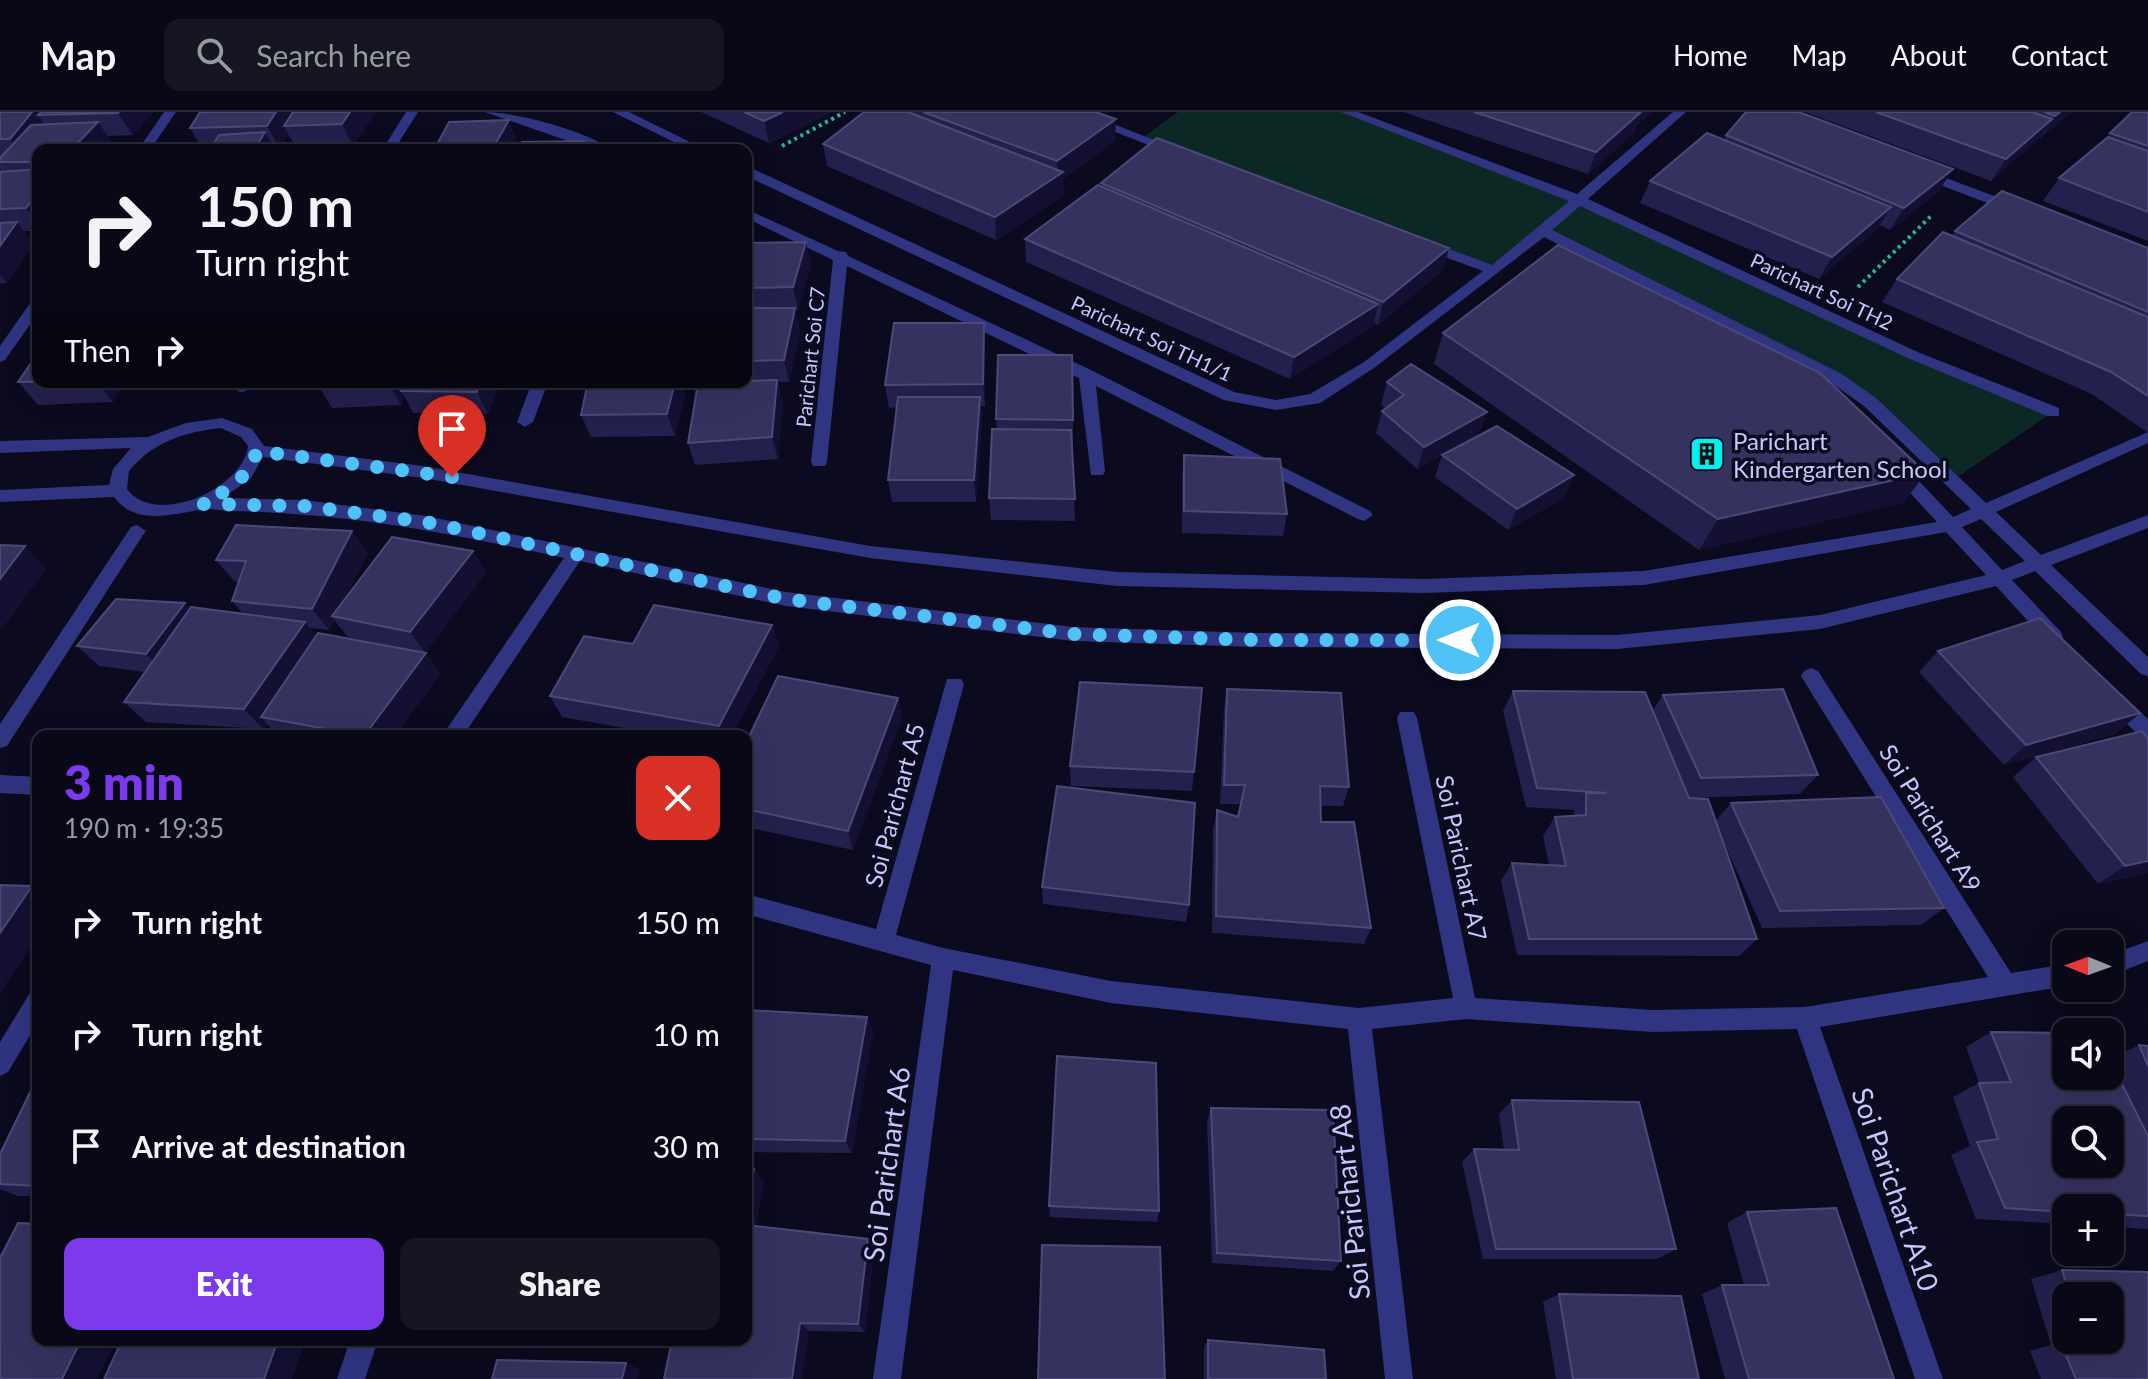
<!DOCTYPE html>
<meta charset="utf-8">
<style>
body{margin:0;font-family:Lato,sans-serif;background:#161623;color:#f1f3f6;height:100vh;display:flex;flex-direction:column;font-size:30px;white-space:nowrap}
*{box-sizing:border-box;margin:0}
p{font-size:26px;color:#989aa1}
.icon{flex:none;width:44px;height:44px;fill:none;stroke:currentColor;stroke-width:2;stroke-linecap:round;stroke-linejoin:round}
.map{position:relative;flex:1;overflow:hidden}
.sheet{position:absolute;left:32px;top:618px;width:720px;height:616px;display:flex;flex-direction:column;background:#080816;border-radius:16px;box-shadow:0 8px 32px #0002,0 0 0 2px #292935}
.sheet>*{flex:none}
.top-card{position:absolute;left:32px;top:32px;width:720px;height:244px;border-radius:16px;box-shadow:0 8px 32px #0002,0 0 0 2px #292935;background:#080816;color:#f1f3f6;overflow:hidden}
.needle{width:52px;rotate:271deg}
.buttons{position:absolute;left:2052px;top:818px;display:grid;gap:16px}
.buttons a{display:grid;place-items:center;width:72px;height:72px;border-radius:16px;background:#080816;box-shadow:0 8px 32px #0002,0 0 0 2px #292935;font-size:40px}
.pin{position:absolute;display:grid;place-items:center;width:68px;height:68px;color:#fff;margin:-82px -34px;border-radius:50% 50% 50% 0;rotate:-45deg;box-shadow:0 0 8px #0007}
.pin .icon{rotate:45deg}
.me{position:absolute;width:88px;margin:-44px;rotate:270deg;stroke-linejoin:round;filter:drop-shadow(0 0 6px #0008)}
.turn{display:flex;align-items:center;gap:28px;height:168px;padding:0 32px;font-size:36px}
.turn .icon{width:104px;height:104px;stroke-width:2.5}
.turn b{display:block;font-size:56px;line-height:68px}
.then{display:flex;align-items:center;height:76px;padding:0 32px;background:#0003;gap:16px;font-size:30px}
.round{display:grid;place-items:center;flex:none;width:84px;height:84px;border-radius:16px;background:#161623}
.summary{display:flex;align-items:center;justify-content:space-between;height:136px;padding:0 32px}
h1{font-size:48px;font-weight:800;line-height:60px;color:#7c3aed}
.cta{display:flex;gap:16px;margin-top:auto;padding:16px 32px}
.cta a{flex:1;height:92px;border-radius:16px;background:#7c3aed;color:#fff;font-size:32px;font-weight:800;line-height:92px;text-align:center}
.cta a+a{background:#161623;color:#f1f3f6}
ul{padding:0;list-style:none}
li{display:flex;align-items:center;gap:24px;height:112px;padding:0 32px}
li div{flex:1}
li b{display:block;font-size:30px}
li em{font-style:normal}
header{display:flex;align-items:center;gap:48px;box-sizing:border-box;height:112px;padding:0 40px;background:#080816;border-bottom:2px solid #292935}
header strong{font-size:38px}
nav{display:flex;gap:44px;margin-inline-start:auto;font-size:28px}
.search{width:560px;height:72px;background:#161623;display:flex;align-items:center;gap:20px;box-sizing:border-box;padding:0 28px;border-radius:16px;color:#989aa1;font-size:30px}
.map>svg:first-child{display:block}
</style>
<header>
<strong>Map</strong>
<div class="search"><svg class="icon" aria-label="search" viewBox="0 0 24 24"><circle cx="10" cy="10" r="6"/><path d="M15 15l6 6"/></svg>Search here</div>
<nav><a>Home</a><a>Map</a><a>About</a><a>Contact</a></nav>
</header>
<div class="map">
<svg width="2148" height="1267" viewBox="0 0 2148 1267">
<rect width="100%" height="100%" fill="#0b0a1e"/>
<path fill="#0c2824" d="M1178 0H1344L1577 87 1915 244 2053 300 1953 368 1870 290 1542 119 1493 158 1142 26Z"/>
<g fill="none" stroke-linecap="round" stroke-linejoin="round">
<path stroke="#21b89f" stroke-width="4" stroke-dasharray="3 4" stroke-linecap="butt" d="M782 34 845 0
M1858 175 1931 104"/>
<path fill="#303582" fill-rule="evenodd" d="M164 0H176L150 38H138Z
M406 0H418L394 38H382Z
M485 0C515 0 588 19 611 38H594Z
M613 0H629L706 38H690Z
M1065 0H1083L1182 39 1171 42Z
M1341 0H1358L1577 82 1673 0H1686L1588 87 1920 241 2059 296V304H2047L1910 247 1580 94 1552 118 1842 262 1876 286 1986 391 2148 320V331L1996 400 2041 443 2148 403V416L2051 453 2148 545V564L2141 562 2035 459 2012 468 2061 520 2063 525 2061 530H2047L1996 474 1820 517 1617 537 1256 535 1073 529 786 494 580 449 463 624H442L564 446C449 421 348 401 230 399 221 398 209 396 200 398 172 402 135 414 114 385L0 390V378L109 373 113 357 131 336 0 341V329L148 325 186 311 222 306 252 317 264 334 423 354 870 434 1117 460 1424 467 1644 459 1937 410 1890 359 1888 355 1890 351H1902L1953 405 1971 397 1864 294 1830 270 1544 125 1374 256 1320 291 1276 298 1224 288 746 64V55L751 56 1234 280 1276 288 1310 282 1364 250 1483 159 1418 135V129H1428L1492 153 1569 89ZM221 316 241 325 248 334C244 376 156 416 127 377L129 359C153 330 184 320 221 316ZM263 345 423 366 870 446 1117 474 1424 481 1644 473 1946 420 1986 463 1820 503 1617 523 1256 521 1073 515 786 480 426 404 304 388 223 386 251 366ZM1981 407 2025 449 2002 458 1962 415Z
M1919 56 2021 94 2023 97 2011 100 1914 63 1912 60Z
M746 97 838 139 846 140 848 144 1093 259 1370 399 1373 403 1364 409 1358 407 1096 274 1105 359 1103 363H1091L1079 266 847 154 827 350 825 354H813L811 350 833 148 746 106Z
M38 186V201L5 248 0 250V234L33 187Z
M235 270H251L246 279 240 280 232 275Z
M532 270H548L533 310 525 315 517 310Z
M137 413 146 419 143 423 7 634 0 636V612L131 415Z
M1811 556 1818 559 2011 861 2066 852V874L1820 915 1943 1267H1915L1797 917 1653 920 1466 907 1372 917 1413 1267H1385L1348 917 1111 891 953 858 901 1267H873L931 853 746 802V782L876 817 947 567H961L964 572 896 823 943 836 1111 869 1359 896 1453 886 1397 606 1400 600H1414L1417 606 1475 886 1653 898 1805 895 1988 865 1804 569 1801 564 1804 559Z
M2116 580 2123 583 2148 607V628L2141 626 2109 593 2106 588 2109 583Z
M0 663 38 665V683L0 681Z
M2148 829V849L2110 864V843Z
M38 878V910L8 960 0 964V930L30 881Z
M350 1228H378L365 1267H337Z"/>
</g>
<path fill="#24204d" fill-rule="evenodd" d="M0 0H153L133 23 107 24 113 32 107 38H38V119H24L34 132 7 171 0 172Z
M200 0H376L353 34 333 35 335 38 202 37 190 16ZM288 22 294 32H282Z
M701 0H832L769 31Z
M864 0H1096L1115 29 1063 67 1064 83 996 128 827 54 823 32Z
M1403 0H1652L1637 13 1634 21 1588 62Z
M1805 0H2072L2040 26H2039L1991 69Z
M2148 0V129L2043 89 2059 66 2104 28 2110 21Z
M1726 23 1953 57 1939 79 1890 118 1880 113 1877 117 1819 167 1640 91 1650 69 1724 28Z
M1101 71 1449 136 1443 158 1378 213 1374 211 1373 214 1290 267 1026 150 1025 127 1101 74Z
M1955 119 2148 136V321L2092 282 1882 190 1897 167 1952 124Z
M746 131 811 153 798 198H795L800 219 789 270H778L783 290 778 347 695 353 688 331 698 272H682L685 283 675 324 591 325 581 303 588 270H699V271L746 270Z
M1443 221 1926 361 1903 391 1699 438 1434 252Z
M985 233V294H981L982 308 976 390H892L888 368 897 295 889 296 885 273Z
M18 270H125L113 290 38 293Z
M129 270H213L210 276H134Z
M320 270H501L488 302 413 301 405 285 401 293 332 296 318 273Z
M1387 270 1479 323 1457 335 1574 363 1564 386 1508 418 1435 365 1442 343 1417 357 1376 321 1382 299 1385 296 1381 293Z
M996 307 1073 308V330H1072L1075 409 991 408 989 386 997 317Z
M1184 343 1287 402 1283 424 1182 421V365Z
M473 439 486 460 425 541 348 525 334 508 329 518 310 516 316 524 426 541 440 562 395 624H278L267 612 263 617 146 610 124 590 145 560 99 554 77 534 185 491 190 496 243 502 232 489 238 470 234 469 216 448 368 441 344 488Z
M772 513 779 534 732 624H670L562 605 550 584 633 532Z
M1938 539 2140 601 2115 622 2004 653 1919 560Z
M1227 577 1349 675 1343 694H1321V710L1371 816 1364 832 1212 821 1213 717 1217 698 1238 705 1241 692H1220L1224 597Z
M1513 579 1652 599 1663 583 1818 663 1800 682 1688 686 1716 708 1731 691 1944 796 1921 813 1762 816 1722 726 1757 827 1739 844 1517 843 1501 769 1512 751 1549 753 1543 724 1555 705 1573 704 1575 698 1526 695 1503 599Z
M898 586 902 606 853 738 746 715V631Z
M2148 626V761L2098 772 2013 665 2036 645Z
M1070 654 1194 660 1192 679 1071 674Z
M1042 775 1189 793 1186 810 1043 792Z
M867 905 873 920 852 1041 746 1040V907Z
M1991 920 2110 947 2139 933 2148 934V1117L2110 1115V1096H2066V1112L1976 1107 1951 1043 1970 1034 1953 985 1979 971 1966 935Z
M38 964V1084H18L0 1077V1042Z
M1512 988 1676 1137 1657 1147H1483L1462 1050 1474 1037 1504 1038 1499 1002Z
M1211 996 1341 1149 1333 1159 1212 1151 1207 1009Z
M746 1057 764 1069 756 1114 874 1137 865 1220 809 1219 664 1267Z
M1049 1094 1159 1099 1157 1110 1050 1105Z
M1747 1100 1894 1267H1725L1702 1182 1722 1173H1744L1727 1111Z
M2062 1158 2148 1160V1267H2041L2030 1239 2051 1233 2031 1167ZM2066 1184H2110V1228H2066Z
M1559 1182 1699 1267H1556L1543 1190Z
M1208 1228 1326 1267H1204V1235Z"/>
<path fill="#131032" d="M23 0H41L38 3 50 19 27 49 10 27Z
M119 0H153L133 23 118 1Z
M276 0H301L284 14 288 22 279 36 267 14Z
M350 0H376L353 34 342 12Z
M783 0H832L769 31 764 9Z
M1640 0H1652L1637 13 1634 21 1588 62 1596 40Z
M2060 0H2072L2040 26 2055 4Z
M1116 7 1115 29 1063 67 1064 83 996 128 995 105 1058 64 1057 49Z
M2052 7 2037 29 1991 69 2006 47Z
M509 8 518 30 513 38H492Z
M98 10 113 32 107 38H71Z
M265 20 275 38H254Z
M584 29 587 38H579Z
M1953 57 1939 79 1890 118 1904 96Z
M38 81V111L26 96Z
M1891 95 1877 117 1819 167 1832 145Z
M17 110 34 132 7 171 0 163V134Z
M806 130 811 153 798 198 793 175Z
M1449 136 1443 158 1378 213 1383 190Z
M1378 192 1373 214 1290 267 1294 245Z
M795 196 800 219 789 270 784 248Z
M984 211 985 233V294L983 272Z
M777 268 783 290 778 347 772 325Z
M97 270H125L113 290Z
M205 270H213L210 276Z
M388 270H412L401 279 405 285 401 293Z
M481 270H501L488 302 477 280Z
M675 270H681L685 283 675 324 667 302Z
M980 285 982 308 976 390 974 368Z
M1487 300 1479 323 1417 357 1424 335Z
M1926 361 1903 391 1699 438 1718 407Z
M1574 363 1564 386 1508 418 1517 397Z
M352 419 368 441 335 505 332 504 334 508 329 518 312 497Z
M25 434 47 456 2 517 0 515V467Z
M473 439 486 460 425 541 410 520Z
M185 491 205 512 167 562 146 542Z
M305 510 322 531 261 605 267 612 263 617 244 597Z
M772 513 779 534 732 624H723L719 614Z
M426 541 440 562 395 624H364Z
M898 586 902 606 853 738 848 719Z
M2140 601 2115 622 2004 653 2026 633Z
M2148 749V761L2098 772 2125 754Z
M32 774 38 778V824L0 881V821Z
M867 905 873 920 852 1041 845 1029Z
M754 1057 764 1069 755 1124 746 1115V1104Z
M868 1127 874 1137 865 1220 858 1212Z
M800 1211 809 1219 802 1267H792Z
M81 1228H116L97 1267H62Z
M278 1228H306L292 1267H264Z
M626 1251 640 1257 638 1267H622Z"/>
<path fill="#363260" stroke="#4c4979" stroke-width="2" fill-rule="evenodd" d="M0 0H32L10 27H0Z
M41 0H119L118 1 38 3Z
M200 0H276L267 14 190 16Z
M293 0H350L342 12 284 14Z
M744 0H783L764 9Z
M864 0H908L1063 60 995 105 823 32Z
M923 0H1096L1116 7 1057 49Z
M1474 0H1641L1596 40Z
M1746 0H1799L1953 57 1904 96 1726 23Z
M1876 0H2032L2052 7 2006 47Z
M2044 0H2060L2055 4Z
M2132 0H2148V34L2110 21Z
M509 8 492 38H434L449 10Z
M98 10 71 38H38V50H0V46L31 13Z
M265 20 254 38H182L210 37 219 23Z
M1707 21 1891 95 1832 145 1650 69Z
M2108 25 2148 39V100L2059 66Z
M1157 26 1449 136 1383 190 1101 71Z
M584 29 579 38H518L522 30Z
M332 32 327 38H268L272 33Z
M38 57V81L26 96 0 97V60Z
M1098 73 1378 192 1294 245 1025 127Z
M2002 79 2148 136V200L1955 119Z
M17 110 0 134V111Z
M1943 120 2148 205V284L2111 260 1897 167Z
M806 130 793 175 746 176V131Z
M1558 133 1820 261 1926 361 1718 407 1443 221Z
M746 196H795L784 248 746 249Z
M894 211H984L983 272 885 273Z
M38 241V270H18Z
M998 243H1072L1073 308 996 307Z
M1411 252 1487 300 1424 335 1382 299 1404 283 1387 270Z
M777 268 772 325 688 331 698 271Z
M320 270H388L318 273Z
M404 270H481L477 280 401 279Z
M588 270H675L667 302 581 303Z
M898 285H980L974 368H888Z
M1497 314 1574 363 1517 397 1442 343Z
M992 317 1071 318 1075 387 989 386Z
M1184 343 1280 347 1287 402 1184 399Z
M236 413 352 419 312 497 232 489 246 449 216 448Z
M392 425 473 439 410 520 332 504Z
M0 433 25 434 0 467Z
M116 487 185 491 146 542 77 534Z
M654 493 772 513 719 614 550 584 584 524 633 532Z
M191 495 305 510 244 597 124 590Z
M2040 506 2140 601 2026 633 1938 539Z
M318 521 426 541 364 624 261 605Z
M778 564 898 586 848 719 746 697V631Z
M1080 570 1202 576 1194 660 1070 654Z
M1227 577 1341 581 1349 675 1320 674 1321 710H1354L1371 816 1216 804 1217 698 1238 705 1245 673H1224Z
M1783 577 1818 663 1701 666 1663 583Z
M1513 579 1645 580 1689 686 1708 687 1757 827H1529L1512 751 1566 754 1555 705 1586 703V681H1607L1537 676Z
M2142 619 2148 626V749L2125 754 2036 645Z
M1057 674 1195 691 1189 793 1042 775Z
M1881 685 1944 796 1780 799 1731 691Z
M0 773 32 774 0 821Z
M748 898 867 905 845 1029 746 1027V907Z
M1991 920 2066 921V964H2110V948L2148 1024V1104L2110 1102V1096H2066V1100L2005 1096 1977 1030 1998 1027 1979 971 2011 970ZM2066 1008H2110V1052H2066Z
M2139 933 2148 934V954Z
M1057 944 1156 951 1159 1099 1049 1094Z
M38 964V1074L0 1072V1042Z
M1512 988 1639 990 1676 1137H1496L1474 1037 1519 1038Z
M1211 996 1333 998 1341 1149 1217 1141Z
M746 1057H754L746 1104Z
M1836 1096 1894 1267H1749L1722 1173H1769L1747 1100Z
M18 1111 38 1112V1228H81L62 1267H0V1146Z
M746 1113 868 1127 858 1212 800 1211 792 1267H664L672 1228H746Z
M1042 1133 1160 1135 1165 1267H1038Z
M2062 1158 2148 1160V1267H2076L2061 1232 2075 1228H2110V1184H2070Z
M1559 1182 1681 1184 1699 1267H1573Z
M122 1228H278L264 1267H104Z
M1208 1228 1324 1238 1326 1267H1208Z
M497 1248 626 1251 622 1267H492Z"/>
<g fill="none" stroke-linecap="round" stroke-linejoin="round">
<path stroke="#4fc3f7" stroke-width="14" stroke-dasharray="0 25.2" d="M452 365 257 339C246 369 229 377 202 392L304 394 426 410 786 487 1073 522 1256 528H1460"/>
</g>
<defs>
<g id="building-square" transform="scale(1.8)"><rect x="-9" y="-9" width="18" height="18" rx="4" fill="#00f1f0" stroke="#0b0a1e"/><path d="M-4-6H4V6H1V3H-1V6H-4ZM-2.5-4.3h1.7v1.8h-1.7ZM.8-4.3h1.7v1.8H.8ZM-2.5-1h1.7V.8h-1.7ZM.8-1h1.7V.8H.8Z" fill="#111"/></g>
</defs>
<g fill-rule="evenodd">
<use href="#building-square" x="1707" y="342"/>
</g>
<g text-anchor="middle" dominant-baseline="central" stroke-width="7" stroke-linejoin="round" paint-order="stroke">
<g font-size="20" fill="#c7c6ff" stroke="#0b0a1e">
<text transform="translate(1822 179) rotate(25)">Parichart Soi TH2</text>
<text transform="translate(1152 226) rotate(25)">Parichart Soi TH1/1</text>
<text transform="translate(810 245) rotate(-84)">Parichart Soi C7</text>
</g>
<g font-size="24" fill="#c7c6ff" stroke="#0b0a1e" text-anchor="start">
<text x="1733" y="328">Parichart<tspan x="1733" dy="28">Kindergarten School</tspan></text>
</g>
<g font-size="24" fill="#c7c6ff" stroke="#0b0a1e">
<text transform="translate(894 693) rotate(-75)">Soi Parichart A5</text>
<text transform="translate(1931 706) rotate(58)">Soi Parichart A9</text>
<text transform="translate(1462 746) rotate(78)">Soi Parichart A7</text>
</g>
<g font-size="28" fill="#c7c6ff" stroke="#0b0a1e">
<text transform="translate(886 1052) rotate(-82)">Soi Parichart A6</text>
<text transform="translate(1896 1077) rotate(71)">Soi Parichart A10</text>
<text transform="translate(1349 1090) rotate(-96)">Soi Parichart A8</text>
</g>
</g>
</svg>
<div class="buttons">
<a><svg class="needle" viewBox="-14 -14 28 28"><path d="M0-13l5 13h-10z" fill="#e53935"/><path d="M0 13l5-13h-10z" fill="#989aa1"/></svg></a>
<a><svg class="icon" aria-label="sound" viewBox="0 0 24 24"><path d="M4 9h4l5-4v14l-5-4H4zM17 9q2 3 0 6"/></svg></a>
<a><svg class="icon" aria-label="search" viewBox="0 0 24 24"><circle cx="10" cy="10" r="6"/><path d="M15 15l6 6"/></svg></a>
<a>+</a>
<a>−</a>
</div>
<div class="pin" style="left:452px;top:365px;background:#d93025"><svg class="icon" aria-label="arrive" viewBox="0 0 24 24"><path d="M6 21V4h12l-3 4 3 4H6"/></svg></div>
<svg class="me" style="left:1460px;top:528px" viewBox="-20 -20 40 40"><circle r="17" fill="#4fc3f7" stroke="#fff" stroke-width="3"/><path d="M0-11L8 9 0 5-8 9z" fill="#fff"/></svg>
<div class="top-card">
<div class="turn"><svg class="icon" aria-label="right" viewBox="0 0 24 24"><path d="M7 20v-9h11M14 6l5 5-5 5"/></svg><div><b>150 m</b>Turn right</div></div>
<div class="then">Then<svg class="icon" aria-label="right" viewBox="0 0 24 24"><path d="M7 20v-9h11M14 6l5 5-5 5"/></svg></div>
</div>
<section class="sheet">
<div class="summary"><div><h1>3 min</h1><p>190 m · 19:35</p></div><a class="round" style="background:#d93025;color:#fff"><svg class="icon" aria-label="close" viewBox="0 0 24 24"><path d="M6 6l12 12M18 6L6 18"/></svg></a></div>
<ul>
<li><svg class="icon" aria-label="right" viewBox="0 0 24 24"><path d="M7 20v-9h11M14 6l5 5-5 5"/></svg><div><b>Turn right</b></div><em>150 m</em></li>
<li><svg class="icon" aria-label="right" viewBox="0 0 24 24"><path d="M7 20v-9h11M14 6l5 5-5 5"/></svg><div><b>Turn right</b></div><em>10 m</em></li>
<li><svg class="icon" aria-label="arrive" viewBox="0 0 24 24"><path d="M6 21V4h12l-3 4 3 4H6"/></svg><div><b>Arrive at destination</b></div><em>30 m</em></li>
</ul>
<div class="cta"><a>Exit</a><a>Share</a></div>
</section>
</div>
